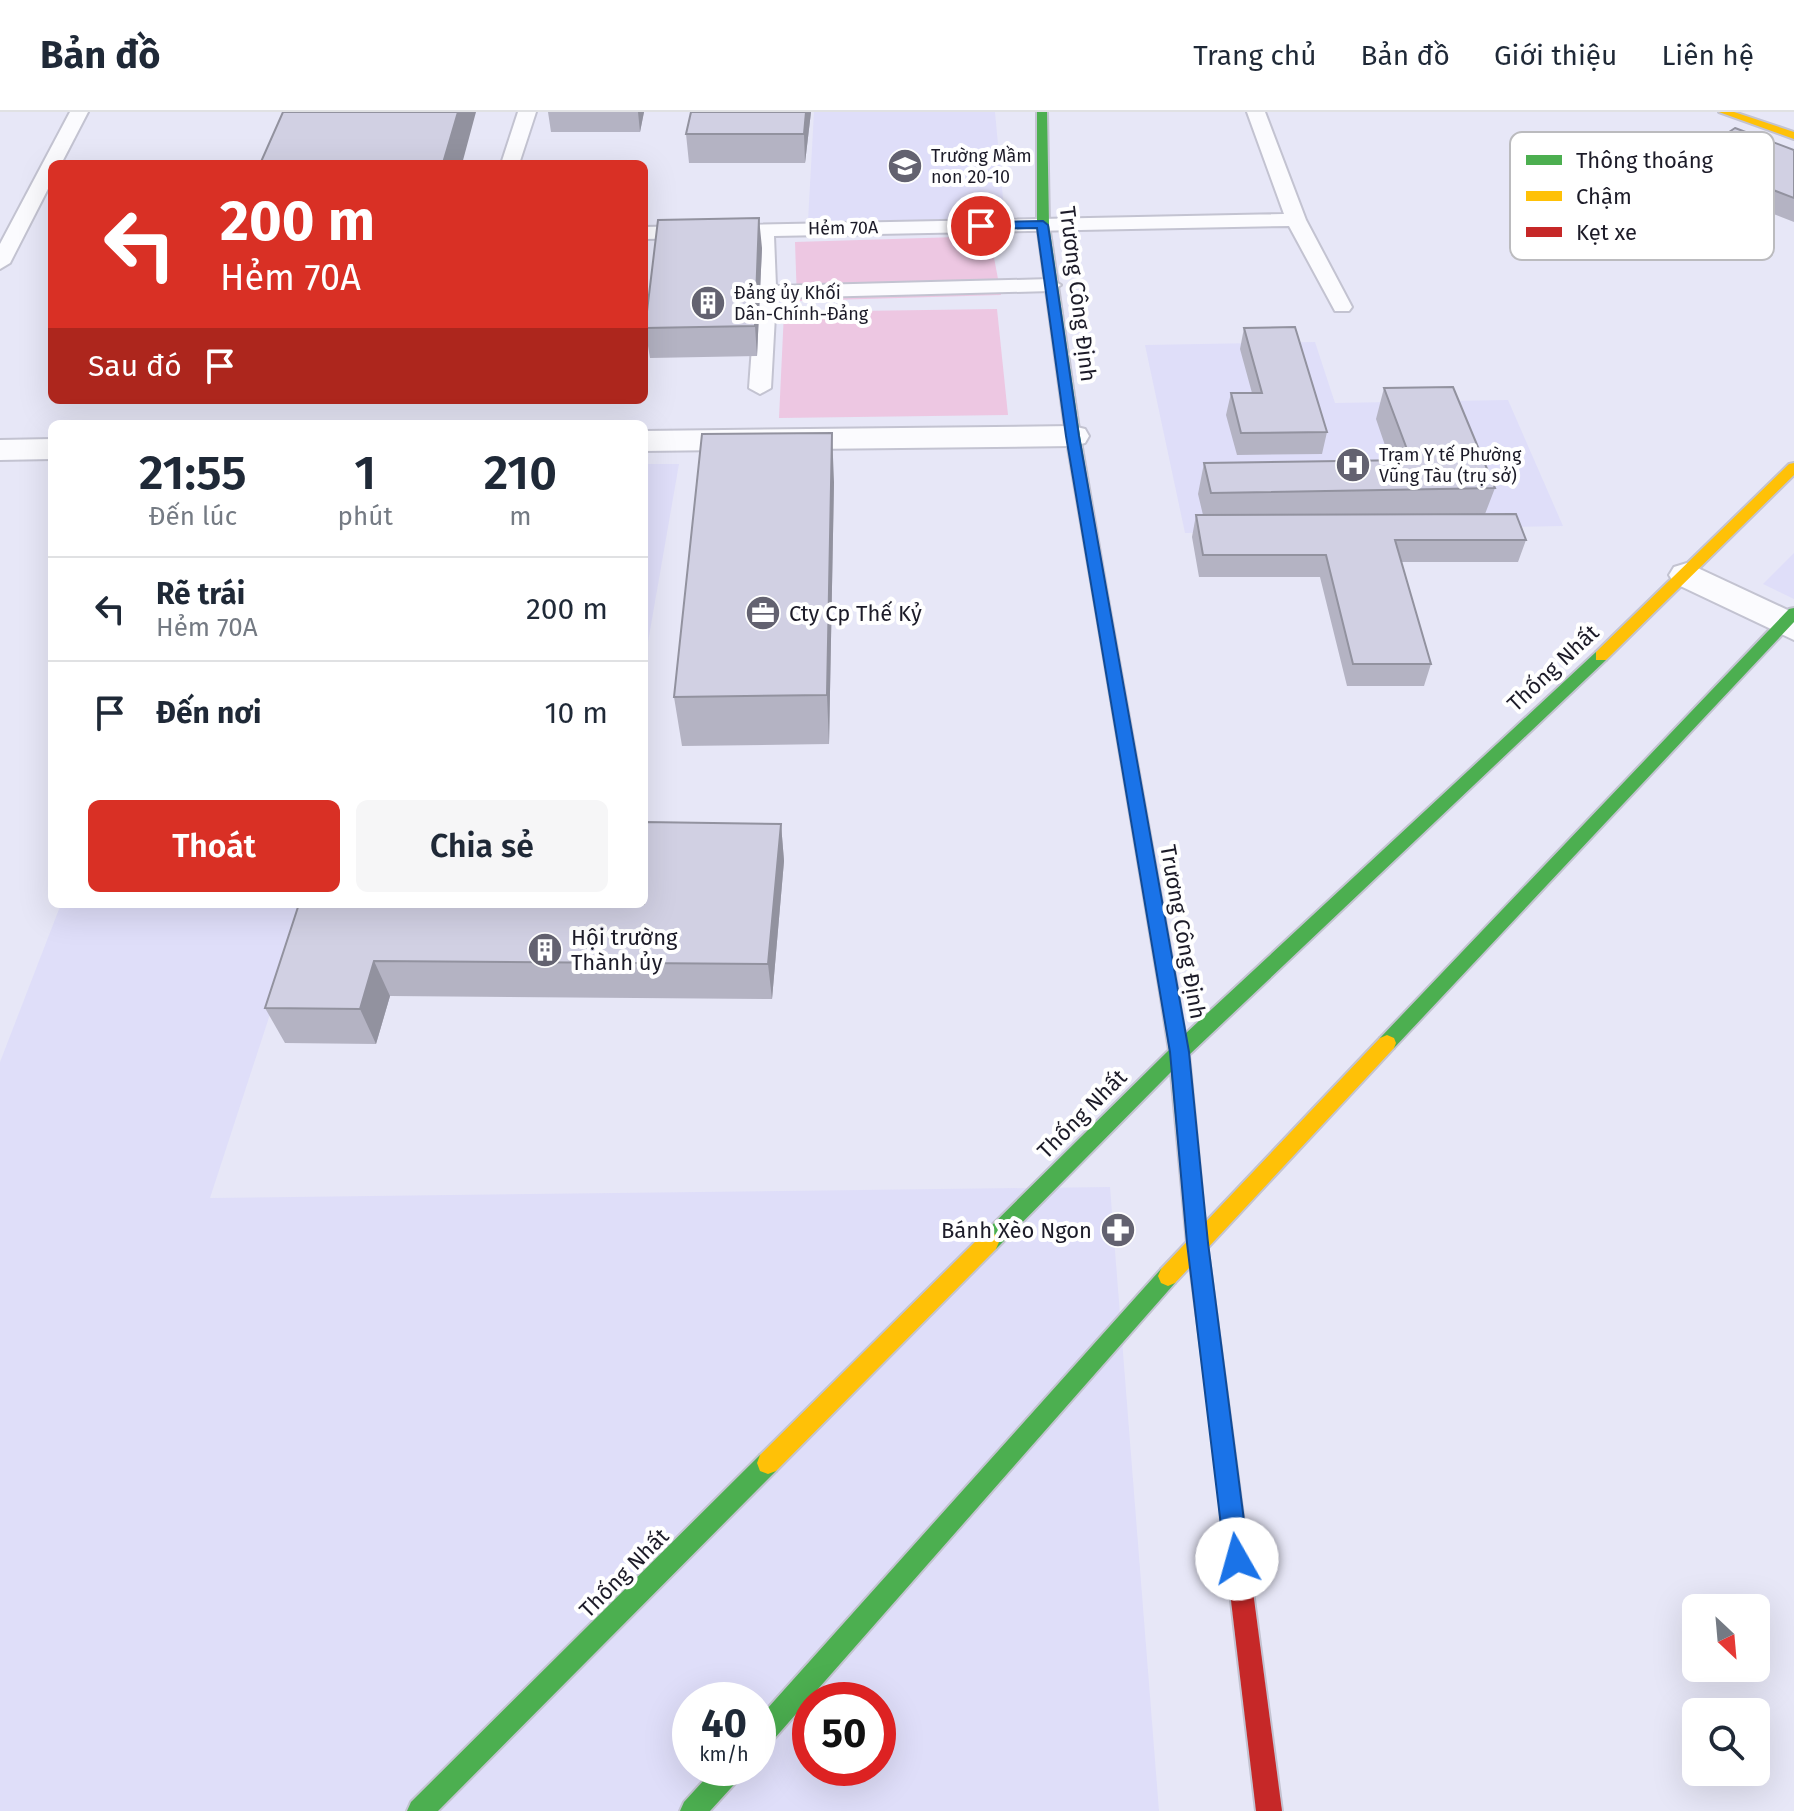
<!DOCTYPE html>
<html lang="vi">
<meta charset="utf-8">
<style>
body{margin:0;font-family:"Fira Sans",sans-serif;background:#f6f6f7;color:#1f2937;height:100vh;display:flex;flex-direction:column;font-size:30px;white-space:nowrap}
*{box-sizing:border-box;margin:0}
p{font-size:26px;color:#747a83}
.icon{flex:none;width:44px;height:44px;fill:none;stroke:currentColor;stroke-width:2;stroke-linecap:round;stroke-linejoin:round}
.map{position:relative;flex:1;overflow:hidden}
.panel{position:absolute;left:48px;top:308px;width:600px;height:488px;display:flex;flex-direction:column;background:#fff;border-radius:12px;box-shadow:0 8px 32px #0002}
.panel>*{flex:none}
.guide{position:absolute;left:48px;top:48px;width:600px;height:244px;border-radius:12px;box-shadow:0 8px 32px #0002;background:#d93025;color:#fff;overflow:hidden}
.needle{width:52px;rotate:154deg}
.tools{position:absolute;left:1682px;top:1482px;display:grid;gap:16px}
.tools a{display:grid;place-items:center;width:88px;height:88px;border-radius:12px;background:#fff;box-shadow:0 8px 32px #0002;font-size:40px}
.speed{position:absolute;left:672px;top:1570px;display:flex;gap:16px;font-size:40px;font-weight:700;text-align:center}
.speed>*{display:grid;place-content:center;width:104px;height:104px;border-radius:50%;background:#fff;box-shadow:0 8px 32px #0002;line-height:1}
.speed small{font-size:20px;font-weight:400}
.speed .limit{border:12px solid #d22;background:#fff;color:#111}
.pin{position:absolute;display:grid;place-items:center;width:68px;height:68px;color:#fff;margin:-34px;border:4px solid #fff;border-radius:50%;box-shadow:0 2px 8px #0007}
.me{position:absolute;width:88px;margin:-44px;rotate:353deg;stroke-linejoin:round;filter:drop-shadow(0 0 6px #0008)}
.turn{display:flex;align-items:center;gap:28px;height:168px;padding:0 40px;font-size:36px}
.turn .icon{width:104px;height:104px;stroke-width:2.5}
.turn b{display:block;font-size:56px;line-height:68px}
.then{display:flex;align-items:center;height:76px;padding:0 40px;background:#0003;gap:16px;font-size:30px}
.eta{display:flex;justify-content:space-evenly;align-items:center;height:136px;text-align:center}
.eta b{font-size:48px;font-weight:600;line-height:56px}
.primary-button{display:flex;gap:16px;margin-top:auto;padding:16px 40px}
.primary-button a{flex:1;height:92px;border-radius:12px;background:#d93025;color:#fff;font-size:32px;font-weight:600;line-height:92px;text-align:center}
.primary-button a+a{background:#f6f6f7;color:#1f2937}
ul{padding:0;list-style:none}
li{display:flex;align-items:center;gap:24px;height:104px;padding:0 40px;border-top:2px solid #e0e1e3}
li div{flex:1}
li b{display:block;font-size:30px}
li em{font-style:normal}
header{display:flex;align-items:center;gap:48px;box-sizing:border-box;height:112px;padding:0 40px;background:#fff;border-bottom:2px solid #e0e1e3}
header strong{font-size:38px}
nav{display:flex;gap:44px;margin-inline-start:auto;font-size:28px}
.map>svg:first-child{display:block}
</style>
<header>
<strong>Bản đồ</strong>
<nav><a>Trang chủ</a><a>Bản đồ</a><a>Giới thiệu</a><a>Liên hệ</a></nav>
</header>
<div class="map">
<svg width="1794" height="1699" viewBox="0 0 1794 1699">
<rect width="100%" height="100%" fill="#e7e7f7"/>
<path fill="#dfdef9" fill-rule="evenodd" d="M814 0H995L1005 108 808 109Z
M1315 230 1335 291 1508 288 1563 414 1185 421 1145 233Z
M644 352H679L644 553Z
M1794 441V487L1763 472Z
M61 792H306L210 1086 1110 1075 1159 1699H0V950ZM690 1588H758V1656H690ZM810 1588H878V1656H810Z"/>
<path fill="#edc7e2" d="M990 124 1001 183 797 189 795 130Z
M997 197 1008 303 779 306 784 200Z"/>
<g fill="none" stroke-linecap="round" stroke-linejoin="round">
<g stroke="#c3c3d1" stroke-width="4">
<path id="lane" d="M70 0H88L61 52H52V69L10 151 0 157V132Z
M518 0H536L519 52H501Z
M1247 0H1265L1306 108 1352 195 1349 199H1335L1289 114 774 124 776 174 1051 167 1061 173 1051 179 776 186 771 276 760 282 749 276 756 180 754 125 644 127V115L1284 102Z"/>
</g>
<g stroke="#c3c3d1" stroke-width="4">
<path id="street" d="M1073 314 1085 317 1089 324 1085 331 1073 334 644 339V319Z
M52 327V347L0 348V328Z
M1687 451 1794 501V528L1674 471 1669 463 1674 455Z"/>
</g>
<g stroke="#c3c3d1" stroke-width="4">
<path id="fast" d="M1037 0H1047L1049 113 1080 324 1108 487 1101 492 1094 487 1066 324 1037 113Z
M1794 496V510L1394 936 1387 939 1380 936 1378 931 1380 926 1789 497Z
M1601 539 1606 540V548L1189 943 1207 1131 1242 1396 1239 1404 1231 1407 1223 1404 1187 1131 1171 960 996 1137 989 1139 982 1137 979 1130 982 1123 1169 938 1160 880 1163 875H1175L1178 880 1185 922 1596 540Z
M1168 1154 1175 1157 1178 1164 1175 1171 767 1635 758 1638V1607L1161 1157Z
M768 1340 776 1343 779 1351 776 1359 438 1699H407L411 1690 760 1343Z
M715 1656H745L741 1665 710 1699H680L684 1690Z"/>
</g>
<g stroke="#c3c3d1" stroke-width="4">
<path id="slow" d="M1719 0H1734L1794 20V27Z
M1794 351V363L1606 548H1596V540L1789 352Z
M1101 482 1108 487 1178 880 1175 885H1163L1160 880 1094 487Z
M1387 923 1394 926 1396 931 1394 936 1175 1171 1168 1174 1161 1171 1158 1164 1161 1157 1380 926Z
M989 1121 996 1123 999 1130 996 1137 776 1359 768 1362 760 1359 757 1351 760 1343 982 1123Z"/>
</g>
<g stroke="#c3c3d1" stroke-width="4">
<path id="jam" d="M1231 1385 1239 1388 1242 1396 1282 1699H1256L1220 1396 1223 1388Z"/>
</g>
<use href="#lane" fill="#fbfbfe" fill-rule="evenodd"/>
<use href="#street" fill="#fbfbfe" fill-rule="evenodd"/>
<use href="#fast" fill="#4caf50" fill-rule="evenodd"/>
<use href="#slow" fill="#ffc107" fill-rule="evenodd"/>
<use href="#jam" fill="#c62828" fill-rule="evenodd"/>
</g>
<path fill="#b4b3c3" d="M548 0H644L640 20H551Z
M691 0H811L805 51H689L686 22Z
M1794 38V110L1681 66 1690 46Z
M762 136 757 244 650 246 645 216Z
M1244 216 1327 320 1322 342 1237 343 1226 303 1231 281H1252L1240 237Z
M1384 276 1495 376 1485 402 1526 428 1518 450H1401L1431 552 1424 574H1347L1320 465H1199L1192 425 1196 403H1203L1198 382 1204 351 1390 348 1376 307Z
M495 288H563L496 291Z
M834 370 829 632 682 634 674 585Z
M781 712 784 749 772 887 390 884 376 932 285 931 265 896 299 792Z"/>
<path fill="#92929f" d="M458 0H476L462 52H443Z
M638 0H644L640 20Z
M806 0H811L805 51 804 22Z
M759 106 762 136 757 244 755 214Z
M832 321 834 370 829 632 827 583Z
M781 712 784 749 772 887 768 852Z
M374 849 390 884 376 932 360 897Z"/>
<path fill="#d1d0e3" stroke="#92929f" stroke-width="2" d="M283 0H458L443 51 260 52Z
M691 0H806L804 22H686Z
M1735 16 1794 38V86L1690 46Z
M759 106 755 214 645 216 658 108Z
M1295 215 1327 320 1241 321 1231 281H1262L1244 216Z
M1453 275 1495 376 1211 381 1204 351 1411 348 1384 276Z
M832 321 827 583 674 585 702 322Z
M1516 402 1526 428H1395L1431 552H1353L1326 443H1203L1196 403Z
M644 710 781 712 768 852 374 849 360 897 265 896 299 792H644Z"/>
<path fill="#1a73e8" stroke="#114b97" stroke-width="2" d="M1043 109 1048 113 1079 324 1189 940 1208 1131 1249 1447 1245 1455 1237 1458 1229 1455 1225 1447 1187 1131 1170 940 1066 324 1037 116 981 117 975 114 981 110Z"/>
<defs>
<g id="school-disc" transform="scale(1.8)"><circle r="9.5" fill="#636270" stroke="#fff"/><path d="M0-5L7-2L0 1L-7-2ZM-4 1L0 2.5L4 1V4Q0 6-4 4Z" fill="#fff"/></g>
<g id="building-disc" transform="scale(1.8)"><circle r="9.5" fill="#636270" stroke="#fff"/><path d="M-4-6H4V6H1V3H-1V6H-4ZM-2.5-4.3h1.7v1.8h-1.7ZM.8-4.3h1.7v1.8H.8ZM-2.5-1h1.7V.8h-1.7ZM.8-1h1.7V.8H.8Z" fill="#fff"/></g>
<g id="hospital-disc" transform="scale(1.8)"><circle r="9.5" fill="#636270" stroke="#fff"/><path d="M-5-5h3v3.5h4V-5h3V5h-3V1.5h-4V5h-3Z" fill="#fff"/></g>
<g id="office-disc" transform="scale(1.8)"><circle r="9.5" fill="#636270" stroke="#fff"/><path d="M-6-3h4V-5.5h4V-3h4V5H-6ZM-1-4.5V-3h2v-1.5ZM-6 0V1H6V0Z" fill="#fff"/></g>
<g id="pharmacy-disc" transform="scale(1.8)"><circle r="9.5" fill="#636270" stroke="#fff"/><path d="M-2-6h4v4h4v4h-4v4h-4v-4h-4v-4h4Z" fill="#fff"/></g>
</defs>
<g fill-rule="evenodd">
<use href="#school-disc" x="905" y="54"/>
<use href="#building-disc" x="708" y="191"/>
<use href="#hospital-disc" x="1353" y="353"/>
<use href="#office-disc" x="763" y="501"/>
<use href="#building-disc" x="545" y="838"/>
<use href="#pharmacy-disc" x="1118" y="1118"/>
</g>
<g text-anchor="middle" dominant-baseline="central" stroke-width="8" stroke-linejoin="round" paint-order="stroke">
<g font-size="18" fill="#1c1b28" stroke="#fff" text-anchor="start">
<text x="931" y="44">Trường Mầm<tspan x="931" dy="21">non 20-10</tspan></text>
<text x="734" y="181">Đảng ủy Khối<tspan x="734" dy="21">Dân-Chính-Đảng</tspan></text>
<text x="1379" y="343">Trạm Y tế Phường<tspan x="1379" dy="21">Vũng Tàu (trụ sở)</tspan></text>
</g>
<g font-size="18" fill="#1c1b28" stroke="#fff">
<text transform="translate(843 116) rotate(-1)">Hẻm 70A</text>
</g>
<g font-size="22" fill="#1c1b28" stroke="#fff">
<text transform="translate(1078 182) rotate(83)">Trương Công Định</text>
<text transform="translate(1553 556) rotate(-43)">Thống Nhất</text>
<text transform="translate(1183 820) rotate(80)">Trương Công Định</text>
<text transform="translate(1082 1002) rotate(-45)">Thống Nhất</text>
<text transform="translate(624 1461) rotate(-45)">Thống Nhất</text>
</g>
<g font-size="22" fill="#1c1b28" stroke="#fff" text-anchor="start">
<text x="789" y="501">Cty Cp Thế Kỷ</text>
<text x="571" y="825">Hội trường<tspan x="571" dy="25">Thành ủy</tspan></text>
<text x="1092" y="1118" text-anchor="end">Bánh Xèo Ngon</text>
</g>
</g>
<rect x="1510" y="20" width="264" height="128" rx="12" fill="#fff" stroke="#bbbbbe" stroke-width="2"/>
<rect x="1526" y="43" width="36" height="10" fill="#4caf50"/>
<rect x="1526" y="79" width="36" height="10" fill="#ffc107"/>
<rect x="1526" y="115" width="36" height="10" fill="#c62828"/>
<g font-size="22" fill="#1c1b28">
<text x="1576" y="56">Thông thoáng</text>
<text x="1576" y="92">Chậm</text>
<text x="1576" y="128">Kẹt xe</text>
</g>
</svg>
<div class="tools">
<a><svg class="needle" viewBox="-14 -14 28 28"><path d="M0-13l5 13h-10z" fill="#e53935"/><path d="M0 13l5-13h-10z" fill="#747a83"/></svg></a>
<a><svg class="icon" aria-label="search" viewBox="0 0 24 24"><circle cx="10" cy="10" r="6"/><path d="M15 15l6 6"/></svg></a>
</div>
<div class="speed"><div>40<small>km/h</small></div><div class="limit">50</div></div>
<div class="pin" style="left:981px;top:114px;background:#d93025"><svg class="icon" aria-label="arrive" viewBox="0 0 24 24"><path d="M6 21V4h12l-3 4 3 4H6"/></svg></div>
<svg class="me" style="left:1237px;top:1447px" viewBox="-20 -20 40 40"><circle r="19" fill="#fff"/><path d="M0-13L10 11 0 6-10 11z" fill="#1a73e8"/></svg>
<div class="guide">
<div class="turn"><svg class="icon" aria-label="left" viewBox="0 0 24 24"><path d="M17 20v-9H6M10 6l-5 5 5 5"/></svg><div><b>200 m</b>Hẻm 70A</div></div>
<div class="then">Sau đó<svg class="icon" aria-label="arrive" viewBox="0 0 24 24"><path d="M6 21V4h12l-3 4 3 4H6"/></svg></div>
</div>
<section class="panel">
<div class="eta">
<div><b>21:55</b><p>Đến lúc</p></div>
<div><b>1</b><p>phút</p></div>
<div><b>210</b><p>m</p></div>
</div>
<ul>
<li><svg class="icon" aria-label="left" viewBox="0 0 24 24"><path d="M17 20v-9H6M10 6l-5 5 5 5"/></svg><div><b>Rẽ trái</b><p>Hẻm 70A</p></div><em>200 m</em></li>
<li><svg class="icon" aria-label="arrive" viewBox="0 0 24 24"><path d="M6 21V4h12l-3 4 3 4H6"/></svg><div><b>Đến nơi</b></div><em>10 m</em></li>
</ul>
<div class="primary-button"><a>Thoát</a><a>Chia sẻ</a></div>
</section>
</div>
